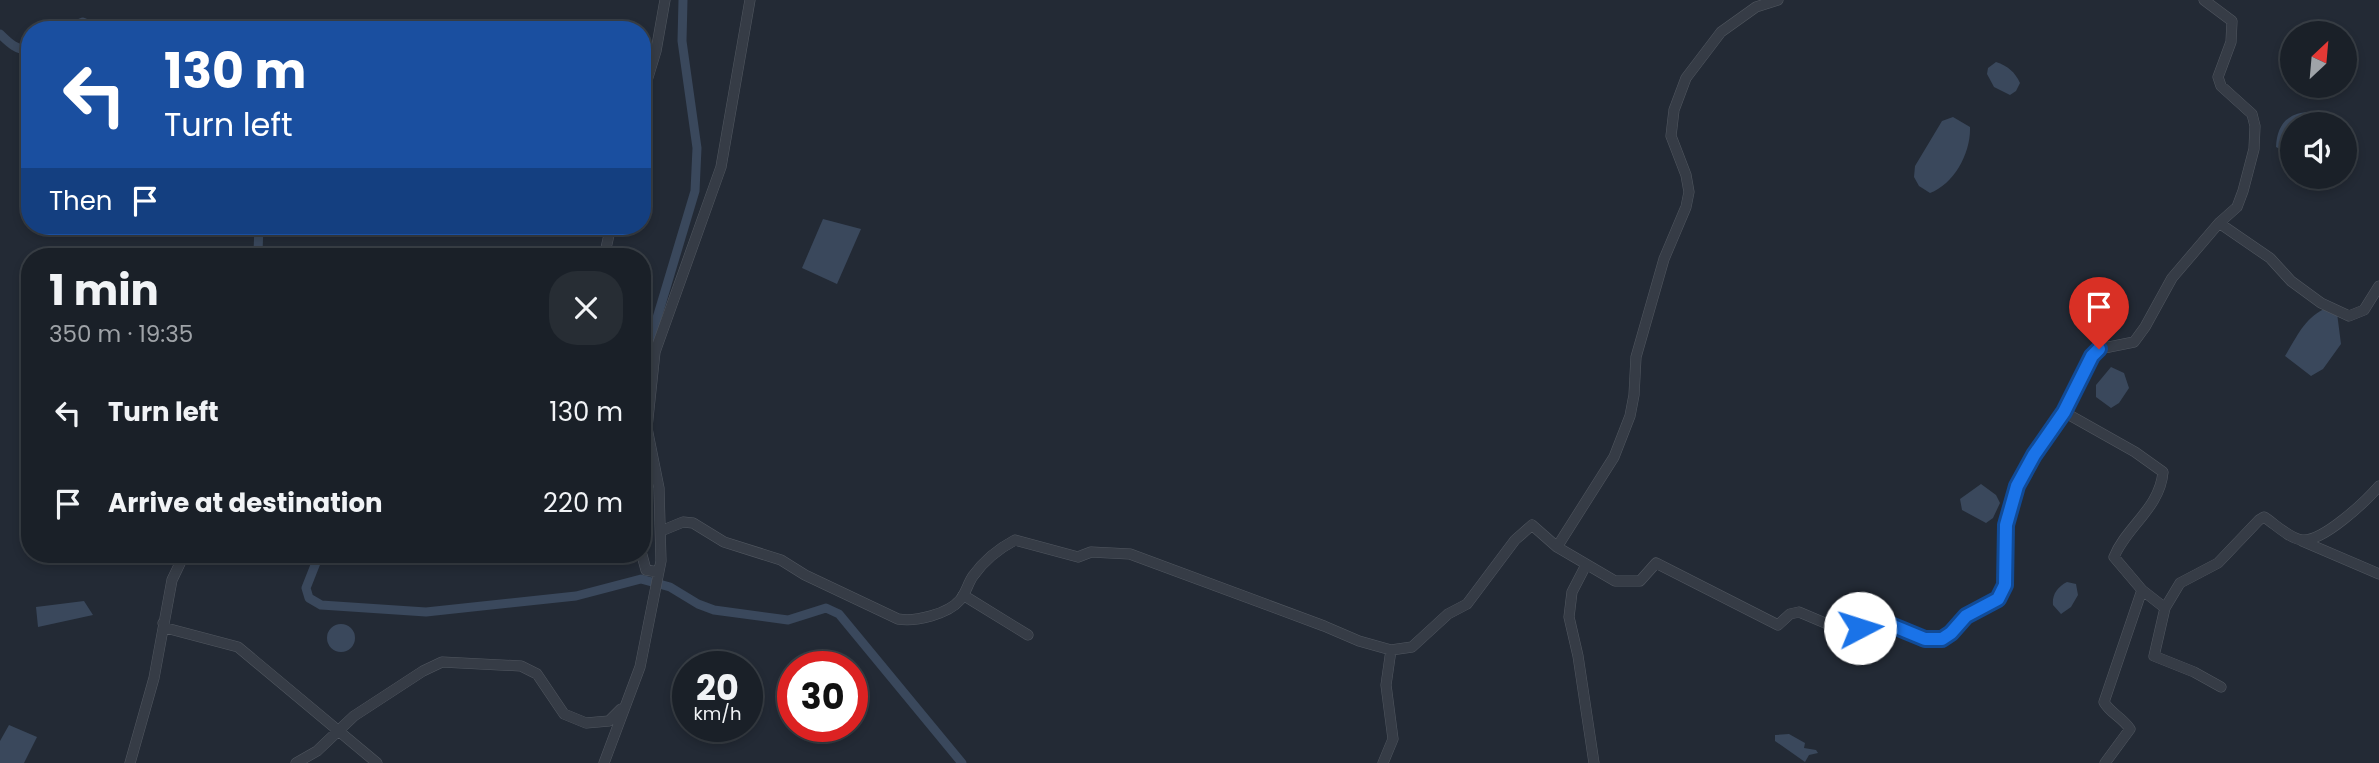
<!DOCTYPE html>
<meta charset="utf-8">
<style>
body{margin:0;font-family:Poppins,sans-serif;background:#272d34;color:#f1f3f6;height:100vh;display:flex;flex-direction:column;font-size:26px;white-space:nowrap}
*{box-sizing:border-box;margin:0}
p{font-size:23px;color:#9fa3a8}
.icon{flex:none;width:38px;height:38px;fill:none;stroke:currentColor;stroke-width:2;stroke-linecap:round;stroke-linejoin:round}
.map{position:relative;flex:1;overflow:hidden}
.panel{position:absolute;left:21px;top:248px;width:630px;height:315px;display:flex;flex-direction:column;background:#1a2028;border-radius:28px;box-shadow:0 4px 10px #0003,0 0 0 2px #383e45}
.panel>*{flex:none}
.guide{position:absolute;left:21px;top:21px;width:630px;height:214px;border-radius:28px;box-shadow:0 4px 10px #0003,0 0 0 2px #383e45;background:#1a4fa0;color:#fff;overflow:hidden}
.needle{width:46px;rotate:26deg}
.fabs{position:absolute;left:2280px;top:21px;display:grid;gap:14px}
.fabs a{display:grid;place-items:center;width:77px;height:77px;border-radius:50%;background:#1a2028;box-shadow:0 4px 10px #0003,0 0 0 2px #383e45;font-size:35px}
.speed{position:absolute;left:672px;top:651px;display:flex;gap:14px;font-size:35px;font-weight:700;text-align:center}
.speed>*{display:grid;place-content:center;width:91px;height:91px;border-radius:50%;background:#1a2028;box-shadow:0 4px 10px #0003,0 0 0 2px #383e45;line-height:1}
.speed small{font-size:18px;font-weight:400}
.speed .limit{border:10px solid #d22;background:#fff;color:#111}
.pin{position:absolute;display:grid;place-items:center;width:60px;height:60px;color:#fff;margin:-72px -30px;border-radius:50% 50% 50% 0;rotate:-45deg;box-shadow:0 0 7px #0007}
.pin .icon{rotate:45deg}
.me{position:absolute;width:77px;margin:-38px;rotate:85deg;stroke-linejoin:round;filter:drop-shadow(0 0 5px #0008)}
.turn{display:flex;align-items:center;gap:24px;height:147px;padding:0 28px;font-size:32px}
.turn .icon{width:91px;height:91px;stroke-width:2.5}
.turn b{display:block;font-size:49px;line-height:60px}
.then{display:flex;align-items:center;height:66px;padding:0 28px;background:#0003;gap:14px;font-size:26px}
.round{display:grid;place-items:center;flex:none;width:74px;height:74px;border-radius:28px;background:#272d34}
.overview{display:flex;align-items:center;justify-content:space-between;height:119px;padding:0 28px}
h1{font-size:42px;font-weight:700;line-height:52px}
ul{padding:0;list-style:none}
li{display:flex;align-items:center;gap:21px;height:91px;padding:0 28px}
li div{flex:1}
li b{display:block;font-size:26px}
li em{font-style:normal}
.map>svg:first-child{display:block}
</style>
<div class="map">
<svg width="2379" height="763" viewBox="0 0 2379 763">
<rect width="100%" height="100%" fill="#232a35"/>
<path fill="#3a485c" d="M1996 62C2008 66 2015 72 2020 83L2016 91 2010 95 1994 87 1987 74 1988 68Z
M2307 112 2315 116 2320 124H2292V155L2276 147C2277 126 2286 114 2307 112Z
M1953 117 1970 127C1971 153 1954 184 1930 193L1919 186 1914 177 1915 166 1942 121Z
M823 219 861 229 837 284 802 268Z
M2324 309 2337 313 2341 344 2323 369 2311 376 2285 356C2297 337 2303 320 2324 309Z
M2111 367 2124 373 2129 388 2119 403 2111 408 2096 397V385Z
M1981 484 1996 495 2000 503 1993 518 1986 523 1962 510 1960 499Z
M2067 582 2076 584 2078 595 2071 607 2061 614 2053 605C2052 595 2057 587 2067 582Z
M84 601 93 615 38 627 36 607Z
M327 638a14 14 0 1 1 28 0a14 14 0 1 1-28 0Z
M9 725 37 737 24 763H0V741Z
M1789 734 1805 743 1804 748 1816 750 1818 753 1809 755 1805 762 1775 741V735Z"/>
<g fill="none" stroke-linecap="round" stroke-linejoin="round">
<path stroke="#3a485c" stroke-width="9" d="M64 30 83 22 101 30
M0 34C8 42 18 52 30 49
M259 226 258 252 261 257
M645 358 695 191 697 148 682 41 683 0
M319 555 306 588 309 598 321 605 426 612 576 596 641 579 670 587 698 604 714 610 788 620 826 608 839 614 962 763"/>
<g stroke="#515760" stroke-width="11">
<path id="minor" d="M642 97 656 51 665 0
M2219 223 2270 258 2291 281 2321 303 2349 316 2364 310 2379 286
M604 257 611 226
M2064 412 2135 452 2163 472C2160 508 2126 527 2114 557L2142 590 2104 702C2110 713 2122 717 2130 729L2105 763
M661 531 683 522 693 523 724 542 781 560 805 575 898 619C916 622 948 614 960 600 966 593 968 583 973 576 985 559 998 549 1015 540L1078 557 1091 552 1130 554 1324 626 1359 641 1391 650 1386 685 1393 739 1383 763
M2302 541 2379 574
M1557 547 1614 457 1630 416 1634 395 1636 357 1664 259 1686 207 1689 192 1686 175 1671 136 1674 110 1686 78 1721 32 1756 7 1778 0
M642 555 646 570 658 572
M1586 565 1572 592 1569 617 1578 656 1594 763
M2142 590 2165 608 2180 583 2218 563 2259 520 2264 517C2275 524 2290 539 2302 540 2323 542 2366 501 2379 486
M963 595 1028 635
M2165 608 2154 656 2194 672 2221 687
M163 623 166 628 238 647 377 763
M1391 650 1412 647 1448 614 1467 604 1515 540 1532 525 1557 547 1615 581H1640L1656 563 1778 625 1790 614 1799 612 1851 634 1874 618 1925 639H1942L1951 633 1966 616 1998 599 2005 585 2006 525 2017 486 2034 455 2064 412 2092 356 2099 349 2134 342 2145 327 2172 278 2219 223 2237 207 2243 191 2254 149 2255 126 2252 114 2221 86 2218 77 2231 42 2232 21 2204 0
M130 763 154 678 172 580 184 555
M296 763 317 751 354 716 423 671 442 662 521 666 537 674 564 714 586 723 609 721 621 709
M604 763 640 667 661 561 659 488 647 428 655 352 721 167 750 0"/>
</g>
<use href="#minor" stroke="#363c46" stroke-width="10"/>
</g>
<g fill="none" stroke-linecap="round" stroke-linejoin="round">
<g stroke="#114b97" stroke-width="18">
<path id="route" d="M1860 628 1874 618 1925 639H1942L1951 633 1966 616 1998 599 2005 585 2006 525 2017 486 2034 455 2064 412 2092 356 2099 349"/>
</g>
<use href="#route" stroke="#1a73e8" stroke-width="12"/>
</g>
</svg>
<div class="fabs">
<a><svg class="needle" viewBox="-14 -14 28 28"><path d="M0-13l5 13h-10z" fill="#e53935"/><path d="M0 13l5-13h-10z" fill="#9fa3a8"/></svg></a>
<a><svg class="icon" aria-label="sound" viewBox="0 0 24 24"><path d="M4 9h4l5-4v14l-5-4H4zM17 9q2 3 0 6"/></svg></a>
</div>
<div class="speed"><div>20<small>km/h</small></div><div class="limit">30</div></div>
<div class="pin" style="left:2099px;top:349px;background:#d93025"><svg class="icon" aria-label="arrive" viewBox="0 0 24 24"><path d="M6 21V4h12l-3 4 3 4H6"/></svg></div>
<svg class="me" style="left:1860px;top:628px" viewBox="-20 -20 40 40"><circle r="19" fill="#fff"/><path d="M0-13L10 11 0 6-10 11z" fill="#1a73e8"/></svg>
<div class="guide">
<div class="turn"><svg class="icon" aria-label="left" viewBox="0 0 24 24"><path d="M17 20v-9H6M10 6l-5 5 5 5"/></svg><div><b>130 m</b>Turn left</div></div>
<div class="then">Then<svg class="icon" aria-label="arrive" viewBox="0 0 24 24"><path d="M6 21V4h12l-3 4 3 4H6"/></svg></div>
</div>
<section class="panel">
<div class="overview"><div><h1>1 min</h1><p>350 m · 19:35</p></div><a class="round"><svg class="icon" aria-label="close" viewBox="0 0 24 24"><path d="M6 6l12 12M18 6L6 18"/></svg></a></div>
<ul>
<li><svg class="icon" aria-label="left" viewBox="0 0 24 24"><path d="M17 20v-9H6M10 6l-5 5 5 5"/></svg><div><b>Turn left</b></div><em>130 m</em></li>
<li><svg class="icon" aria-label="arrive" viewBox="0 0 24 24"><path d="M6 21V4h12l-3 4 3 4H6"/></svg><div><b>Arrive at destination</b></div><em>220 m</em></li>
</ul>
</section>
</div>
